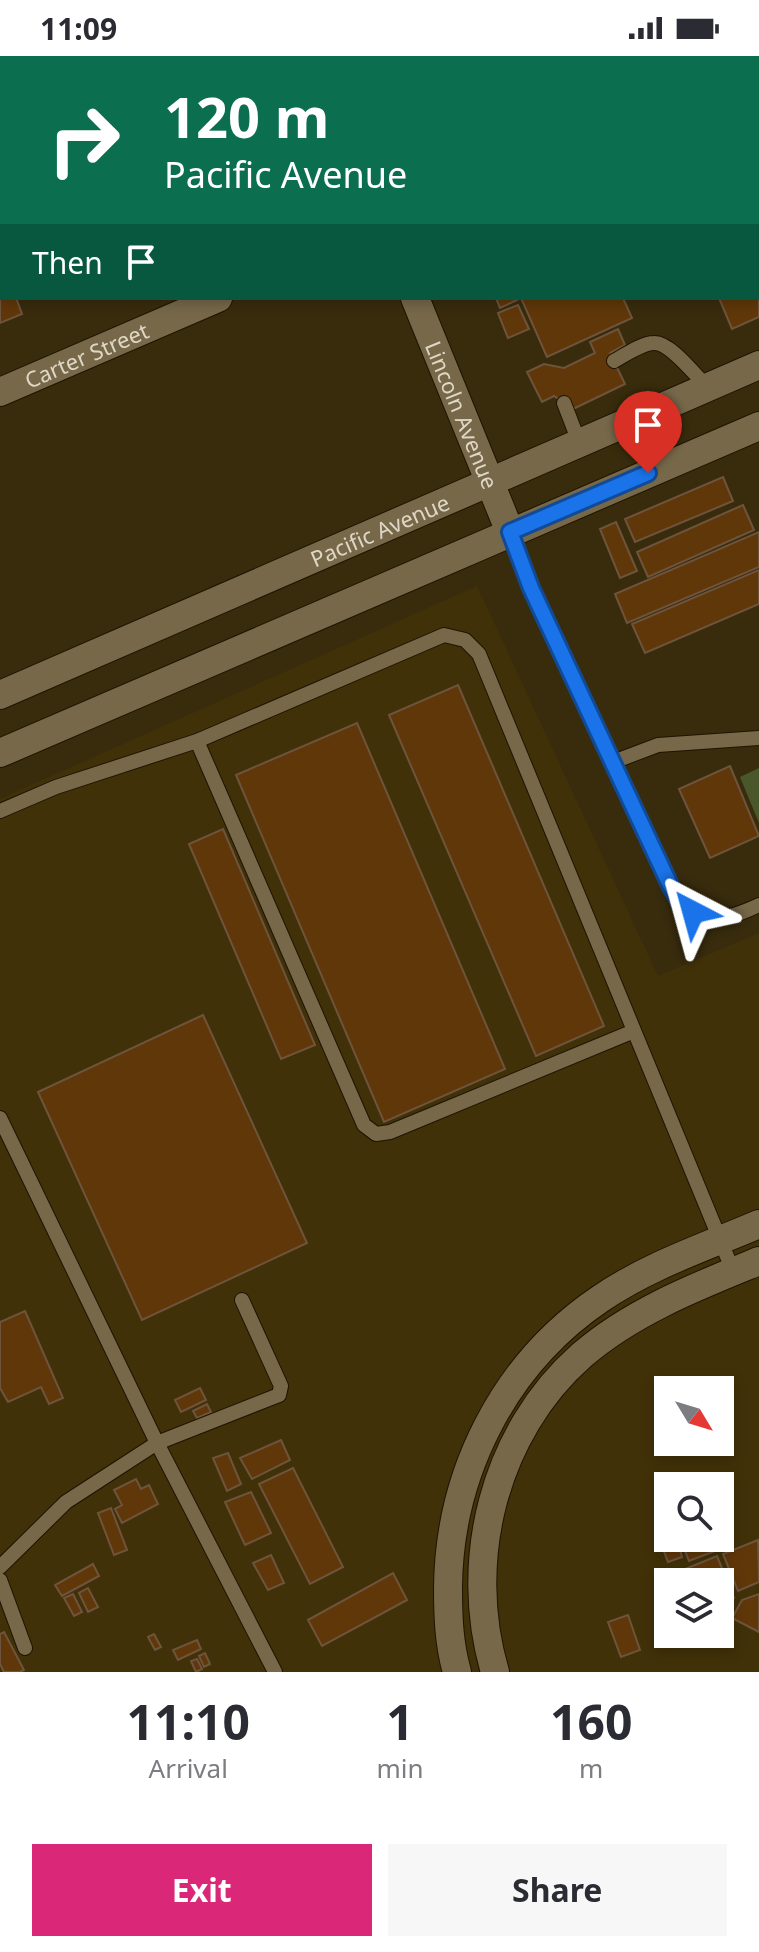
<!DOCTYPE html>
<style>
body{margin:0;font-family:"Noto Sans",sans-serif;background:#f7f7f7;color:#2b2b33;height:100vh;display:flex;flex-direction:column;font-size:30px;white-space:nowrap}
*{box-sizing:border-box;margin:0}
p{font-size:26px;color:#7c7c81}
.icon{flex:none;width:44px;height:44px;fill:none;stroke:currentColor;stroke-width:2;stroke-linecap:round;stroke-linejoin:round}
.map{position:relative;height:1616px;overflow:hidden}
.details{display:flex;flex-direction:column;background:#fff;flex:1}
.details>*{flex:none}
.hud{position:absolute;left:0px;top:0px;width:760px;height:244px;box-shadow:0 4px 12px #0003;background:#0b6e4f;color:#fff;overflow:hidden}
.needle{width:52px;rotate:128deg}
.controls{position:absolute;left:654px;top:1320px;display:grid;gap:16px}
.controls a{display:grid;place-items:center;width:80px;height:80px;border-radius:0px;background:#fff;box-shadow:0 4px 12px #0003;font-size:40px}
.pin{position:absolute;display:grid;place-items:center;width:68px;height:68px;color:#fff;margin:-82px -34px;border-radius:50% 50% 50% 0;rotate:-45deg;box-shadow:0 0 8px #0007}
.pin .icon{rotate:45deg}
.me{position:absolute;width:88px;margin:-44px;rotate:321deg;stroke-linejoin:round;filter:drop-shadow(0 0 6px #0008)}
.turn{display:flex;align-items:center;gap:28px;height:168px;padding:0 32px;font-size:36px}
.turn .icon{width:104px;height:104px;stroke-width:2.5}
.turn b{display:block;font-size:56px;line-height:68px}
.then{display:flex;align-items:center;height:76px;padding:0 32px;background:#0003;gap:16px;font-size:30px}
.eta{display:flex;justify-content:space-evenly;align-items:center;height:136px;text-align:center}
.eta b{font-size:48px;font-weight:700;line-height:56px}
.action{display:flex;gap:16px;margin-top:auto;padding:16px 32px}
.action a{flex:1;height:92px;border-radius:0px;background:#db2777;color:#fff;font-size:32px;font-weight:700;line-height:92px;text-align:center}
.action a+a{background:#f7f7f7;color:#2b2b33}
.status{display:flex;justify-content:space-between;align-items:center;height:56px;padding:0 40px;background:#fff;direction:ltr}
.status svg{height:22px;fill:currentColor}
.map>svg:first-child{display:block}
</style>
<div class="status"><b>11:09</b><svg viewBox="0 0 49 12"><path d="M0 12V9h3v3zM5 12V6h3v6zM10 12V3h3v9zM15 12V0h3v12zM26 1h20v11H26zM47 4h2v5h-2z"/></svg></div>
<div class="map">
<svg width="759" height="1616" viewBox="0 0 759 1616">
<rect width="100%" height="100%" fill="#392c0d"/>
<path fill="#413108" fill-rule="evenodd" d="M477 530 658 920 759 877V1616H0V743ZM668 1334H720V1386H668ZM668 1430H720V1482H668ZM668 1526H720V1578H668Z"/>
<path fill="#49572b" d="M759 712V767L740 721Z"/>
<path fill="#603709" stroke="#6e543d" stroke-width="2" d="M94 0 95 2 49 1 51 0Z
M620 0H715V2H621Z
M738 0H759V47L758 2Z
M758 110 759 261 732 273 719 242H758Z
M0 202 2 242H16L22 258 0 267Z
M496 242H516L517 244 500 252Z
M521 242H623L632 262 547 301Z
M518 249 529 273 508 282 498 257Z
M618 273 625 289 610 297 625 328 573 353 554 340 542 346 527 316 544 308 564 312 595 297 590 286Z
M723 421 733 445 635 486 625 463Z
M743 449 754 474 648 521 637 496Z
M616 466 637 515 620 522 600 473Z
M759 476V511L627 567 615 538Z
M759 514V548L645 597 632 568Z
M458 629 604 970 536 1000 389 659Z
M357 667 505 1013 384 1066 236 719Z
M730 710 759 780 710 802 679 733Z
M223 773 315 989 281 1003 189 788Z
M203 959 307 1187 142 1264 38 1036Z
M25 1255 63 1342 49 1348 41 1331 8 1346 0 1332V1266Z
M200 1332 206 1344 181 1356 175 1344Z
M207 1348 211 1356 197 1362 193 1355Z
M281 1384 290 1404 252 1423 240 1402Z
M228 1397 241 1428 227 1435 213 1402Z
M293 1412 343 1511 310 1528 259 1428Z
M136 1423 141 1433 149 1429 158 1448 122 1467 115 1453 122 1449 114 1434Z
M251 1436 271 1477 245 1489 225 1446Z
M111 1452 127 1494 114 1499 98 1457Z
M668 1469V1482H677L682 1501 668 1506 656 1474Z
M688 1482H720L723 1492 689 1505 681 1485Z
M758 1484 759 1526 738 1535 723 1498Z
M271 1499 284 1527 268 1534 253 1507Z
M717 1500 734 1542 720 1548V1526H690L685 1513Z
M93 1508 99 1520 62 1540 55 1529Z
M393 1517 407 1544 322 1590 308 1564Z
M88 1532 98 1551 88 1556 79 1537Z
M73 1538 82 1556 74 1560 64 1542Z
M759 1538V1576L732 1562 742 1544Z
M628 1559 640 1594 621 1601 608 1566Z
M4 1576 24 1614 20 1616H4L0 1608V1578Z
M154 1578 161 1591 155 1594 148 1581Z
M197 1584 201 1593 178 1604 173 1594Z
M205 1597 210 1608 204 1611 199 1600Z
M197 1603 202 1613 196 1616 191 1605Z"/>
<g fill="none" stroke-linecap="round" stroke-linejoin="round">
<g stroke="#1e1401" stroke-width="16">
<path id="lane" d="M374 2 379 0
M614 305C625 299 642 287 654 287 670 286 696 320 707 331
M564 347 579 386
M510 476 531 532 670 829C695 870 719 868 759 849
M197 685 364 1069 376 1078 390 1076 634 975
M613 706 658 689 759 682
M0 755 56 731 197 685 444 579 465 584 479 598 733 1215
M0 1062 157 1387 275 1616
M0 1511 66 1446 157 1387 279 1339 281 1330 242 1244
M0 1524 25 1592"/>
</g>
<g stroke="#1e1401" stroke-width="30">
<g id="street">
<path d="M317 0 318 2"/>
<path d="M0 139 2 138"/>
<path d="M0 174 2 173"/>
<path id="s1" d="M415 242 510 476"/>
<path id="s2" d="M0 336 218 242"/>
<path id="s3" d="M0 639 759 309"/>
<path d="M0 697 759 370"/>
<path d="M457 1616C449 1588 448 1561 448 1532 449 1417 504 1308 600 1243 648 1210 705 1191 759 1168"/>
<path d="M495 1616C462 1505 494 1376 582 1299 633 1255 698 1230 759 1205"/>
</g>
</g>
<use href="#lane" stroke="#776849" stroke-width="14"/>
<use href="#street" stroke="#776849" stroke-width="28"/>
</g>
<g fill="none" stroke-linecap="round" stroke-linejoin="round">
<g stroke="#114b97" stroke-width="20">
<path id="route" d="M648 417 510 476 531 532 670 829 680 846 693 856"/>
</g>
<use href="#route" stroke="#1a73e8" stroke-width="14"/>
</g>
<g text-anchor="middle" dominant-baseline="central" stroke-width="8" stroke-linejoin="round" paint-order="stroke">
<g font-size="22" fill="#dfd7c6" stroke="#2f2203">
<text stroke="none"><textPath href="#s2" startOffset="94">Carter Street</textPath></text>
<text stroke="none"><textPath href="#s1" startOffset="126">Lincoln Avenue</textPath></text>
<text stroke="none"><textPath href="#s3" startOffset="414">Pacific Avenue</textPath></text>
</g>
</g>
</svg>
<div class="controls">
<a><svg class="needle" viewBox="-14 -14 28 28"><path d="M0-13l5 13h-10z" fill="#e53935"/><path d="M0 13l5-13h-10z" fill="#7c7c81"/></svg></a>
<a><svg class="icon" aria-label="search" viewBox="0 0 24 24"><circle cx="10" cy="10" r="6"/><path d="M15 15l6 6"/></svg></a>
<a><svg class="icon" aria-label="layers" viewBox="0 0 24 24"><path d="M12 4l9 5-9 5-9-5zM3 14l9 5 9-5"/></svg></a>
</div>
<div class="pin" style="left:648px;top:417px;background:#d93025"><svg class="icon" aria-label="arrive" viewBox="0 0 24 24"><path d="M6 21V4h12l-3 4 3 4H6"/></svg></div>
<svg class="me" style="left:693px;top:856px" viewBox="-20 -20 40 40"><path d="M0-17L14 15 0 8-14 15z" fill="#1a73e8" stroke="#fff" stroke-width="4"/></svg>
<div class="hud">
<div class="turn"><svg class="icon" aria-label="right" viewBox="0 0 24 24"><path d="M7 20v-9h11M14 6l5 5-5 5"/></svg><div><b>120 m</b>Pacific Avenue</div></div>
<div class="then">Then<svg class="icon" aria-label="arrive" viewBox="0 0 24 24"><path d="M6 21V4h12l-3 4 3 4H6"/></svg></div>
</div>
</div>
<section class="details">
<div class="eta">
<div><b>11:10</b><p>Arrival</p></div>
<div><b>1</b><p>min</p></div>
<div><b>160</b><p>m</p></div>
</div>
<div class="action"><a>Exit</a><a>Share</a></div>
</section>
